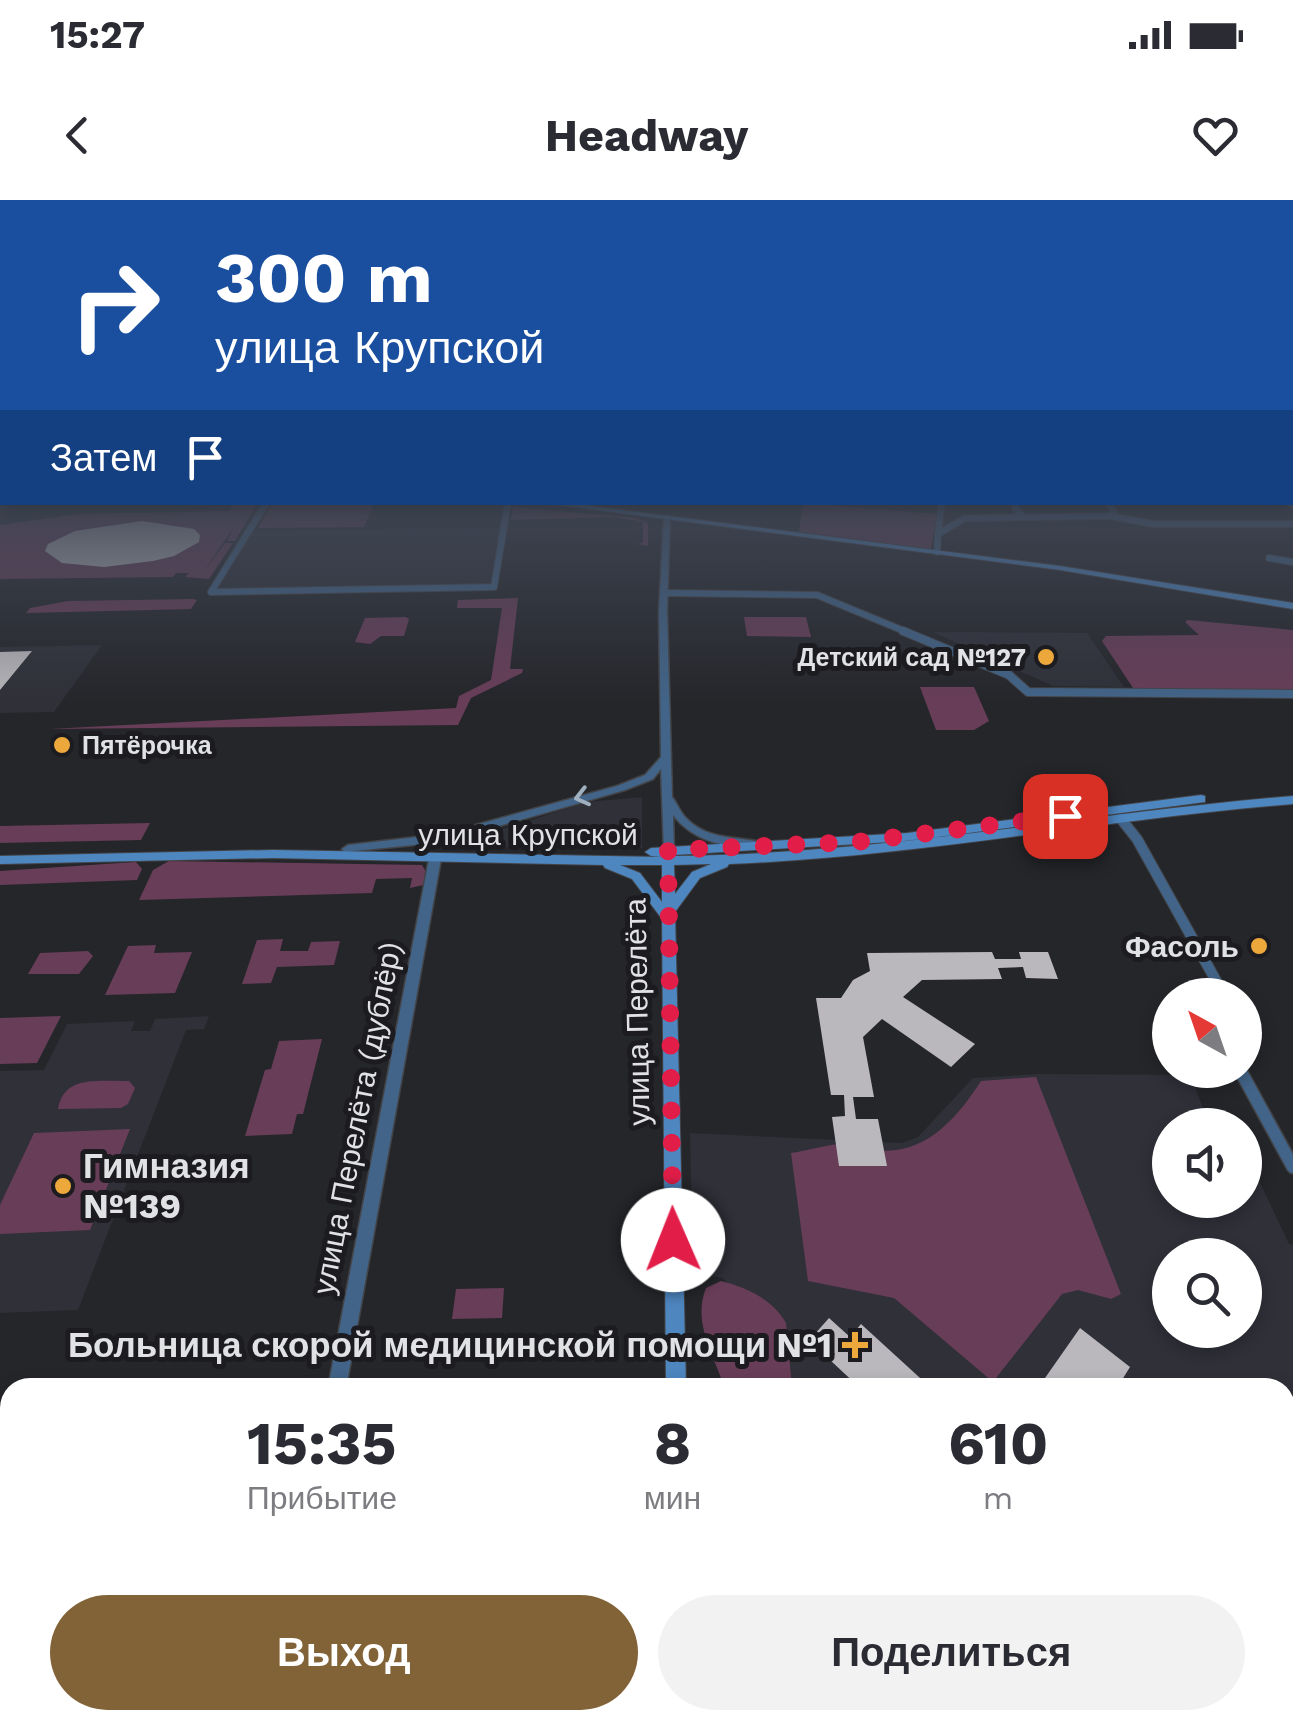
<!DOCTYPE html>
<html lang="ru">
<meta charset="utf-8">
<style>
body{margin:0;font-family:"Work Sans",sans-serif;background:#f2f2f3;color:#2b2b33;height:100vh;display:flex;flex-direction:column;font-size:38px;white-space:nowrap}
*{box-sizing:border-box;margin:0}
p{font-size:32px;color:#7c7c81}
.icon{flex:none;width:55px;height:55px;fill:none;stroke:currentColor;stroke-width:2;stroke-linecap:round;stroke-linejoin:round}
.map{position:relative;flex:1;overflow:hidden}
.sheet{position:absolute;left:0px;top:1178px;width:1295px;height:352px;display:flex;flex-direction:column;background:#fff;border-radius:30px 30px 0 0;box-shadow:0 5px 15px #0003}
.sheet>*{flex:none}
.hud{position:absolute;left:0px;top:0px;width:1295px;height:305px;box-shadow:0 5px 15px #0003;background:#1a4fa0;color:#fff;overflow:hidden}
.needle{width:65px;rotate:320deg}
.buttons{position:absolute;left:1152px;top:778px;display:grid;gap:20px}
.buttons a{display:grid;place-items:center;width:110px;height:110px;border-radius:50%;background:#fff;box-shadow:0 5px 15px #0003;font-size:50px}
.pin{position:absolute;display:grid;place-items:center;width:85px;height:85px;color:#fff;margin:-42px;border-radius:20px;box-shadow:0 5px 15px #0006}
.me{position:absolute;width:110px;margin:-55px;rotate:359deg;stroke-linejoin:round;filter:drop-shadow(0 0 8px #0008)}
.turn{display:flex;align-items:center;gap:35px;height:210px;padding:0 50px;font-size:45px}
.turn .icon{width:130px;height:130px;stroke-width:2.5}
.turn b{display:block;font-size:70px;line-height:85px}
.then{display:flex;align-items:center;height:95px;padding:0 50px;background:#0003;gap:20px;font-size:38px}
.eta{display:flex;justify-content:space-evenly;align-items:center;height:170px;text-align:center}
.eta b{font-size:60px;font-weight:700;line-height:70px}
.button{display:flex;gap:20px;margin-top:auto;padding:20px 50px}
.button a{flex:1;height:115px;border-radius:60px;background:#826337;color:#fff;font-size:40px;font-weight:700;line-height:115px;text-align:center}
.button a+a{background:#f2f2f3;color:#2b2b33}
.status{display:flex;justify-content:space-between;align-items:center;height:70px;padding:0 50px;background:#fff;direction:ltr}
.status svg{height:28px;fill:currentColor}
header{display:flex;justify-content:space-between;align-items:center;height:130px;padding:0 50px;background:#fff;font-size:45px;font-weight:700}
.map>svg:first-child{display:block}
</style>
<div class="status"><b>15:27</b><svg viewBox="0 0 49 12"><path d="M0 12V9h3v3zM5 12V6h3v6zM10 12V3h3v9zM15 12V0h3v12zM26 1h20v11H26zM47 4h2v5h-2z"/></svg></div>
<header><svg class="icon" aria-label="back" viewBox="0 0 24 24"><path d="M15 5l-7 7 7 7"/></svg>Headway<svg class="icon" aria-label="heart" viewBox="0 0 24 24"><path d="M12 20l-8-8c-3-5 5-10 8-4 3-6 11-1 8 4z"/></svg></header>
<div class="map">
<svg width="1293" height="1529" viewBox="0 0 1293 1529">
<rect width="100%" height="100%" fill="#25262a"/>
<path fill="#2f3038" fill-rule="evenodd" d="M503 328 491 385 217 389 252 331Z
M933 432 1087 433 1124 487 1053 486Z
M102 445 54 512 0 513V447Z
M642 597V648L462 647 463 642 587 602Z
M209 816 204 829 186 830 78 1110 0 1113V871L44 870 67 824 135 821 131 831H150L155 819Z
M1037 874 1190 875 1210 925H1170V1000H1245V971L1255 972 1289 1044 1293 1045V1521L1286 1529H771L770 1520H1285V1188L742 1187 734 1092 723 1078 693 1073 690 933 902 943 918 937 973 878ZM1170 1055H1245V1130H1170Z"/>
<path fill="#683d58" d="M273 302H427V303H374L364 327 258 328Z
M803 303 937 314 931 349 799 332Z
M257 304 235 341H227L234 327 203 373 225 343H233L209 379 185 377 189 373H176L173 377 0 379V325L78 314 229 311 234 305Z
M513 307 636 318 648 323V346L638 344 643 342V322L613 317 511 320Z
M518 398 510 469H523L522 473 471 498 458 525 49 529 456 508 459 496 491 480 502 408H457L458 400Z
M193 399 197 400 191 409 26 413 30 408 68 401Z
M406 417 409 419 404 436H381L370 444 355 442 365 418Z
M744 417H806L811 437 747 436Z
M1188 420 1293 430V490L1135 491 1102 441 1106 436 1199 435 1185 422Z
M920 487H974L989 521 974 530H936Z
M150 623 141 640 0 643V626Z
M169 661 422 665 426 672 423 685 410 688 412 678 376 679 372 693 139 700 153 670Z
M136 662 142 669 137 680 0 685V671Z
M283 739 280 751H308L311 742 340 741 334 765 277 767 271 783 242 784 257 740Z
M156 745 154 753 192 752 175 793 105 795 128 746Z
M88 751 93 756 79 774H28L40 753Z
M61 816 37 863 0 864V818Z
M322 839 303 914H297L292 934 245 936 265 870 271 869 279 841Z
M1036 877 1121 1094 1111 1099 1078 1090 1062 1094 993 1182 894 1098 808 1081 791 953C810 950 834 942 853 944 861 945 868 949 876 950 925 956 957 918 981 881Z
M129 881 135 888 128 904 121 908 58 909C64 874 100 882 129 881Z
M130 929 90 1030 0 1034V1005L34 933Z
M721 1081C745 1087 773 1099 786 1123L792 1187H724C714 1154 692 1123 706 1088Z
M504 1088 502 1118 452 1119 456 1089Z"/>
<path fill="#bab8bc" d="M142 321 194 329 200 335 199 342 174 356 153 361 104 367 62 363 45 351 48 344 75 331Z
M32 451 0 490V452Z
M992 752 995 759H1021L1019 752H1048L1058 779 1026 778 1023 767 998 768 1002 779 922 780 903 797 975 844 951 867 882 819 863 837 874 897H853L856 919H878L887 966H839L832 917 845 916 844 895H831L816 798H841L853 780 870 771 867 753Z
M829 1118 850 1137 861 1124 931 1188H860L830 1160 835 1154 814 1135Z
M1080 1128 1130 1167 1117 1188H1038Z"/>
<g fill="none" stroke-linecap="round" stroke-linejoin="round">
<g stroke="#434448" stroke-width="8">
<path id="minor-far3" d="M1018 302 1015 308 1023 317
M1108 302 1114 313 1110 316
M1290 302 1293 305
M938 333 942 302
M937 352 938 334 965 318 1110 316 1153 324H1293
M1269 358 1293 362
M211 392 494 387 508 302
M211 392 267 302
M665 393 817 395 909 433"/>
</g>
<g stroke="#434448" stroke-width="10">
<path id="minor-far2" d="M903 431 1009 475 1028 492 1293 494"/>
</g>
<g stroke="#434448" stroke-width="12">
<path id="minor-far1" d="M1121 619 1137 639 1224 795
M1245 833 1249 840H1245"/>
</g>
<g stroke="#434448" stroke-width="15">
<path id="minor" d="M1240 870 1293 967"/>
</g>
<g stroke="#434448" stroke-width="3">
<path id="tertiary" d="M667 315 670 317 667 410 672 597C677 603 680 612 686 618 705 638 731 637 756 641L757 644 756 647C725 649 692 640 673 615L674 650 672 653H664L661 569 653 579 625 590 443 642 344 652 342 649 348 645 443 634 617 586 645 575 661 557 659 410 664 317Z
M435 655 441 659 346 1188H328L429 659Z
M262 1520H284L282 1529H260Z"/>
</g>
<g stroke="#434448" stroke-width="2">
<path id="secondary" d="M535 302H559L1060 366 1293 403V409L1060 370Z
M1201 595 1205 596V602L907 641 674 655V656C882 654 1086 613 1293 596V604C1104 619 918 657 729 664L727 667 700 678 675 712 686 1188H666L662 719 632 679 605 668 603 665 273 658 0 664V656L273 650 662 657 651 656 645 652 651 648 907 633ZM711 664 692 672 675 694 674 665ZM620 665H662V702L640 673Z
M667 1520H691V1529H667Z"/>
</g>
<use href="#minor-far3" stroke="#426488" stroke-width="6"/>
<use href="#minor-far2" stroke="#426488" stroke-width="8"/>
<use href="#minor-far1" stroke="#426488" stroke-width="10"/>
<use href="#minor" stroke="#426488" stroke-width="12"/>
<use href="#tertiary" fill="#426488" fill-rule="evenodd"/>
<use href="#secondary" fill="#4e86c0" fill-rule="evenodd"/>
</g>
<defs><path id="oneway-chevron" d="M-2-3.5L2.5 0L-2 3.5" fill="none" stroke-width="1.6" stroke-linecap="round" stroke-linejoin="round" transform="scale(2.5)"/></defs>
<use stroke="#a1b0bf" href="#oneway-chevron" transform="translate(582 597) rotate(166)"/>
<linearGradient id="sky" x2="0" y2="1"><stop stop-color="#141517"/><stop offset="0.57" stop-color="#404755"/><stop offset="1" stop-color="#404755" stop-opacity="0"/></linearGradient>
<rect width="1293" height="503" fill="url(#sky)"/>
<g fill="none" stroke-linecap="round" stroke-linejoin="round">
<path stroke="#e11d48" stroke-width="18" stroke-dasharray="0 32.4" d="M673 1040 668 650 856 642 1065 616"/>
</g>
<g fill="#eda83b" stroke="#1c1c20" stroke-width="4">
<circle cx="1046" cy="457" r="10"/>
<circle cx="62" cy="545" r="10"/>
<circle cx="1259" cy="746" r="10"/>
<circle cx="63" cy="986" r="10"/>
<path d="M850 1130h10v10h10v10h-10v10h-10v-10h-10v-10h10z"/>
</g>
<g text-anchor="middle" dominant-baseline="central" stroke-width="10" stroke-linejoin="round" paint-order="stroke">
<g font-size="25" font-weight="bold" fill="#e1e2e4" stroke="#1c1c20" text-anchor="end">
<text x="1026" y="457">Детский сад №127</text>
<text x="82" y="545" text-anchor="start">Пятёрочка</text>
</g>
<g font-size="30" fill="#e1e2e4" stroke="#1c1c20">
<text x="528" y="634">улица Крупской</text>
<text transform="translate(637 812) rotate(-91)">улица Перелёта</text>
<text transform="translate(357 918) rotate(-79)">улица Перелёта (дублёр)</text>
</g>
<g font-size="30" font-weight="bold" fill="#e1e2e4" stroke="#1c1c20" text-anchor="end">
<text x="1239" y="746">Фасоль</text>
</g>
<g font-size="35" font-weight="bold" fill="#e1e2e4" stroke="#1c1c20" text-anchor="start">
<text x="83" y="966">Гимназия<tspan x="83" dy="40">№139</tspan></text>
<text x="832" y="1145" text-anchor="end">Больница скорой медицинской помощи №1</text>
</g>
</g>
</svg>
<div class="buttons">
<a><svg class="needle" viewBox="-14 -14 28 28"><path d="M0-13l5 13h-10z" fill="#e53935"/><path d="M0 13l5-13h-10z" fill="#7c7c81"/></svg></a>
<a><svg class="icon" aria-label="sound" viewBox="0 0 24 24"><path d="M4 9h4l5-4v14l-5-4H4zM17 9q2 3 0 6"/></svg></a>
<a><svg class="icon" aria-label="search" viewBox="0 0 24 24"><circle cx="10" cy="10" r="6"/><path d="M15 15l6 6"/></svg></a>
</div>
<div class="pin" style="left:1065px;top:616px;background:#d93025"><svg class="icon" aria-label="arrive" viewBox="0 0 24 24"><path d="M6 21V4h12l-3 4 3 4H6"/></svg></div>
<svg class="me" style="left:673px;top:1040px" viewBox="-20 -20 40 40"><circle r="19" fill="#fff"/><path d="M0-13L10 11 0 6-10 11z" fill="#e11d48"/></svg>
<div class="hud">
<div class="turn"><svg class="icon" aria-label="right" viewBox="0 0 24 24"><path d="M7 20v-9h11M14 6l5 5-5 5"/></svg><div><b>300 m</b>улица Крупской</div></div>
<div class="then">Затем<svg class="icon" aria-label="arrive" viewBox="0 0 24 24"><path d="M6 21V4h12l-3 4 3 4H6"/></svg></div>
</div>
<section class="sheet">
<div class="eta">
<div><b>15:35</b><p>Прибытие</p></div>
<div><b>8</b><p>мин</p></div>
<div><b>610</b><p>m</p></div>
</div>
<div class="button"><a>Выход</a><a>Поделиться</a></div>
</section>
</div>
